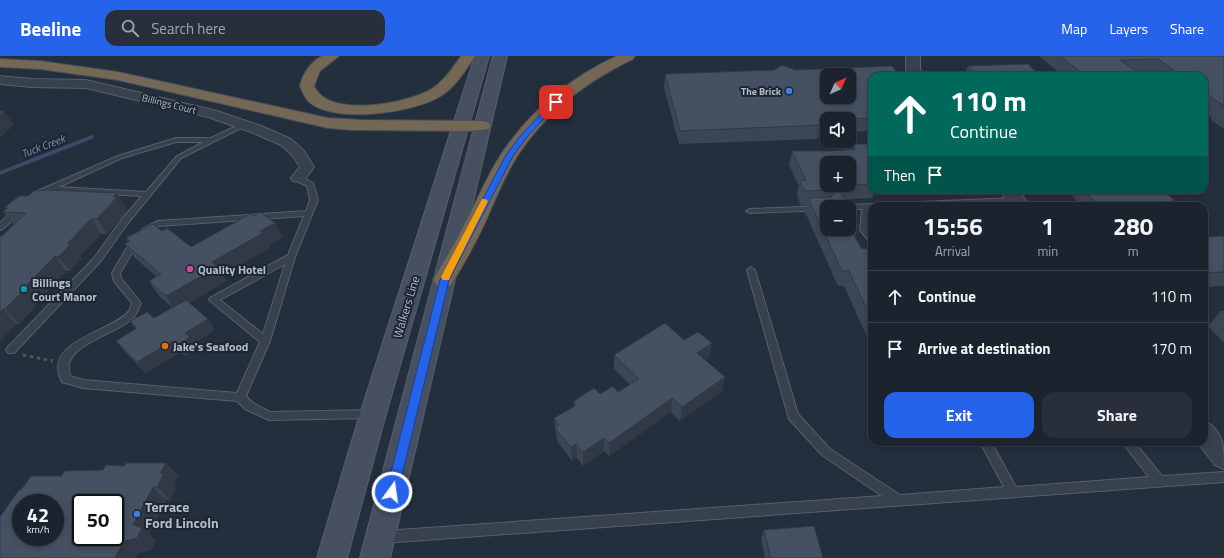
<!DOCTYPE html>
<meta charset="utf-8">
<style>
body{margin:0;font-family:"Titillium Web",sans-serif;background:#282f3a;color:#f1f3f6;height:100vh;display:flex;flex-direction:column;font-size:15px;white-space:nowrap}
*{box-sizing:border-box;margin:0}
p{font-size:13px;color:#a0a4aa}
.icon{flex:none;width:22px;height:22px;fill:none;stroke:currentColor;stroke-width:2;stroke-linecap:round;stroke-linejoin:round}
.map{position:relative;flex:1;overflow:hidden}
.panel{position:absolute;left:868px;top:146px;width:340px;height:244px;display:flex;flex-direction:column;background:#1b232e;border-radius:12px;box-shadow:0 2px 6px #0003,0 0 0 1px #39404a}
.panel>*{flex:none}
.top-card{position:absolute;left:868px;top:16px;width:340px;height:122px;border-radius:12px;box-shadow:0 2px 6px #0003,0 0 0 1px #39404a;background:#00695c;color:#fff;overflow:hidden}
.needle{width:26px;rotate:45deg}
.fabs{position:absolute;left:820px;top:12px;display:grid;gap:8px}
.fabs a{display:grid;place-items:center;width:36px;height:36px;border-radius:8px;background:#1b232e;box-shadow:0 2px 6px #0003,0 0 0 1px #39404a;font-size:20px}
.speed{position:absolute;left:12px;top:438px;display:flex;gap:8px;font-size:20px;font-weight:700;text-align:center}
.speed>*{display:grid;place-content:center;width:52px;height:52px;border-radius:50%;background:#1b232e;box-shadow:0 2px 6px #0003,0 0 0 1px #39404a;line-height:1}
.speed small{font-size:10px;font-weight:400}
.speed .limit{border:2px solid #111;border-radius:6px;background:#fff;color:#111}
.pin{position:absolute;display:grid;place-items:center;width:34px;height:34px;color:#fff;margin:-17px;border-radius:8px;box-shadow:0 2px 6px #0006}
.me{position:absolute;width:44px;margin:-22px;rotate:14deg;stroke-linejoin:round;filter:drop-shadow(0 0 3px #0008)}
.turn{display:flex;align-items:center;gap:14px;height:84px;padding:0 16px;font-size:18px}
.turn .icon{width:52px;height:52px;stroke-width:2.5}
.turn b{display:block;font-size:28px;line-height:34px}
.then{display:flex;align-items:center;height:38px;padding:0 16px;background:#0003;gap:8px;font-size:15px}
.eta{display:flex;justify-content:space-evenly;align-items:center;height:68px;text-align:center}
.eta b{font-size:24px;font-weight:700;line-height:28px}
.cta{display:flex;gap:8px;margin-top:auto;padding:8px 16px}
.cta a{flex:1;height:46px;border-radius:12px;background:#2563eb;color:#fff;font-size:16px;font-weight:700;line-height:46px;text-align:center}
.cta a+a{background:#282f3a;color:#f1f3f6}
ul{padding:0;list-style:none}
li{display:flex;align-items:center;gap:12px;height:52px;padding:0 16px;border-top:1px solid #39404a}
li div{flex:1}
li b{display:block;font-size:15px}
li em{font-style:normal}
header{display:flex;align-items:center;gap:24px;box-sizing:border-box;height:56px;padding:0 20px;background:#2563eb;color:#fff}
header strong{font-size:19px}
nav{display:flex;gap:22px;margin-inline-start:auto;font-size:14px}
.search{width:280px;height:36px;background:#282f3a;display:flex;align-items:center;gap:10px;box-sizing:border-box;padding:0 14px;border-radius:12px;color:#a0a4aa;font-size:15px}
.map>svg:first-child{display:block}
</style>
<header>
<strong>Beeline</strong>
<div class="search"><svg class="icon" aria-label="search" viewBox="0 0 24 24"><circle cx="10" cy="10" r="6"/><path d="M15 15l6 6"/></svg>Search here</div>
<nav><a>Map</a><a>Layers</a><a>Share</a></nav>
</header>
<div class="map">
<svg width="1224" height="502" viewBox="0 0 1224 502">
<rect width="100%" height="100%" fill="#242f3e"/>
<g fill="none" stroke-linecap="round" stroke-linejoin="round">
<path stroke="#394c67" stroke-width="3.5" d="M0 117 92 81"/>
<g stroke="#565f6c" stroke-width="2">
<path id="service" d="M243 67 245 68V70L181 102 128 167 100 206 14 297H8L6 294 8 291 94 202 122 163 142 140 51 135 36 141 32 139 33 137 118 100 176 82H211ZM176 86H204L177 100 146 136 59 131 122 102Z
M295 120H301L313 127 318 144 295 201 270 285 246 340 253 347 270 356 372 354 376 355 377 358 376 361 372 362 269 364 245 353 237 345 83 332 62 326C41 285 110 277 128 256 130 254 131 250 132 247L114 225 112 217 132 183 135 182 139 185 120 217 121 222 141 247C139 251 137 257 134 261 119 277 74 286 69 308 68 312 70 317 70 320L83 324 237 337 260 286 209 244 210 242 288 199 304 160 159 170 145 177 141 174 158 165 306 155 310 144 307 130 295 124ZM285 208 263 278 220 244Z
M1016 142 1020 144 1019 146 928 150H872V152H870L868 174 872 178V186L869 185 860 174 862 153H849V151H843L847 149Z
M827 150 830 151H827V154L750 157 746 155 750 153Z
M14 154H20L21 156 3 173 0 174V167Z
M751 211 755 214 798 358 830 393 900 439 1004 431 980 386H991L1016 431 1149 421 1122 386H1134L1162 420 1224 416V426L384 487 380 485 378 481 380 477 384 475 882 440 822 399 789 363 747 214Z"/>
</g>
<g stroke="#565f6c" stroke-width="2">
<path id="minor" d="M0 20 31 23 86 24 217 55 261 70 291 83 304 95 314 111C308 119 304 128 293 125L291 122 300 111 293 100 281 89 251 76 208 61 86 32 31 31 0 28Z"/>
</g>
<g stroke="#565f6c" stroke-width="2">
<path id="tertiary" d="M906 0H920V13L923 20H909L906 13Z
M999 134H1018L1030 150H1011Z
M1204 365C1224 374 1224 391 1224 413L1215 409 1197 386H1204Z"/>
</g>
<g stroke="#565f6c" stroke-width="2">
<path id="secondary" d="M475 0H489L386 358 347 502H317L360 358Z
M493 0H507L390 502H360Z"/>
</g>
<g stroke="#434c59" stroke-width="2">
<path id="motorway" d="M322 0H339L320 15 314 30C328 62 403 48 428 35 442 28 452 13 461 0H475C465 15 455 32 439 41 412 57 334 68 309 46 305 42 302 35 300 30 303 17 310 7 322 0Z
M617 0H635L633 3C587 25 546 56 518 99 503 122 494 148 482 173 473 192 462 211 451 229L444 231 437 229 433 224C443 207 453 191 462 173 475 149 485 124 500 100 529 56 569 22 617 0Z
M0 3 40 5 118 16 328 62 361 64 483 65 489 67 491 70 489 73 470 75 353 74 328 72 118 24 40 13 0 11Z"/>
</g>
<path stroke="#44595c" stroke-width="3" stroke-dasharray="3.5 3.5" stroke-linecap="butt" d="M23 299 53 305"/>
<use href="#service" fill="#38414e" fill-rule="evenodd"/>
<use href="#minor" fill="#38414e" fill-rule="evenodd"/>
<use href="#tertiary" fill="#38414e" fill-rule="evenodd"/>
<use href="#secondary" fill="#465061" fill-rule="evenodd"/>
<use href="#motorway" fill="#746855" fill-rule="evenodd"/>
</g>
<path fill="#3b4654" d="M1039 0H1224V73L1211 64 1212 62 1204 56V20H1156L1150 15 1137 16 1143 20H1063Z
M968 10 1037 17 1046 20H964Z
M795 14 872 20V75L849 76V63H827V77H819L818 83 679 88 664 32 665 18Z
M852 88H872V134H890L889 136H874L872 142 845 143 858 170 855 181 861 192 872 194V292L844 230H838L805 156 806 149 801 150 797 139 799 130 789 109 792 95H832L851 93Z
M1067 134H1163L1175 145 1172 150H1082Z
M5 151 126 152 125 153 126 156 107 178H101L80 200 82 202 70 215H66L33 250 34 252 19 268H16L0 285V180H2L14 169 3 156 6 153Z
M253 160 275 167 282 181 269 189 270 192 222 219 226 225 189 247 215 274 194 287 198 292 185 300 181 296 146 317 125 296 116 285 136 273 130 265 154 262 173 252 159 240 149 225 157 221 135 202 125 188 128 186 126 182 162 175 191 191Z
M1224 180V230L1204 231V181Z
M1221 255H1224V287L1208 270Z
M684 284 709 301 705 304 725 321 722 335 680 365 671 356 609 400 604 395 583 410 577 402 572 405 557 385 554 362 574 350V345L600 338 618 336 630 329 614 313V299Z
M166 407 178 420 174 427 177 430 170 444H166L149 478 156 484 151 494 139 497 21 434 61 420 103 414 124 410Z
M764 474 823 502H765L761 483Z"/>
<path fill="#303945" d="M4 55 14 69 0 82V59Z
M117 137 126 152 125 153 126 156 107 178 97 163 113 141Z
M91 163 101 178 80 200 82 202 70 215 58 201 67 188Z
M275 167 282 181 269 189 270 192 222 219 226 225 176 255 166 240 212 206 260 175Z
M55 200 66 215 33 250 34 252 19 268 5 253 19 237Z
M3 253 16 268 0 285V256Z
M208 263 215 274 194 287 198 292 185 300 177 289 185 277Z
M173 285 181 296 146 317 137 306Z
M712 287 709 301 695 311 697 297Z
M725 321 722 335 680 365 682 351Z
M672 342 671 356 609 400V387Z
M604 382V395L583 410V396Z
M576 388 577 402 572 405 571 391Z
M166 407 178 420 174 427 177 430 170 444 157 431 160 417Z
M153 431 166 444 149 478 156 484 151 494 139 497 136 502H115Z"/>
<path fill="#455162" stroke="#303945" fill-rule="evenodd" d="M1060 0H1224V53L1221 51 1224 50 1204 36V20H1182L1158 3 1120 4 1143 20H1086Z
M1028 8 1037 17 1046 20H977L968 10Z
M782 9 795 14 892 10 900 20H872V62L819 64 822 69 680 75 665 18 774 14ZM827 19H849V41H827Z
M0 55H4L0 59Z
M852 88H872V128L837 130 849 151H827V173H849V152L858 170H849L861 192 872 194V264L849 215H842L808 142 831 141 835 136 831 134 805 135 800 125 806 124 792 95H832L855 93ZM827 107H849V129H827Z
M50 134 117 137 113 141H117L97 163H91L67 188H71L58 201 55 200 19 237H21L5 253H3L0 256V180H2L26 157 3 156 8 152 5 151 19 140H28L34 135Z
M1084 134H1163L1175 145 1098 149Z
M260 156 275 167 260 175 263 177 212 206 218 211 166 240 149 225 161 218 125 188 130 185 126 182 153 168 162 175 167 172 191 191 250 158 253 160Z
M1224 180V216L1204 217V181Z
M186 244 208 263 185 277 190 281 177 289 173 285 137 306 116 285 137 272 130 265 147 256 154 262Z
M665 267 684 284 698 276 712 287 697 297 725 321 682 351 672 342 609 387 604 382 583 396 576 388 571 391 555 372 559 369 554 362 575 350 574 345 594 332 600 338 613 330 618 336 639 323 614 299Z
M126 407H166L160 417H164L157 431H153L133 469 142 472 137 482 124 485 115 502H0V461L19 434H21L31 420H61L65 415 103 414 106 409 124 410ZM21 447H55V481H21ZM81 447H115V481H81Z
M814 470 823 502H771L764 474Z"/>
<path fill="#2563eb" stroke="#184099" d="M553 45 559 46 527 81 513 100 449 224 398 436 396 439 392 441 388 439 386 436 440 224 506 99 522 78Z"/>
<path fill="#f59e0b" d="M482 143H485L488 145 450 221 449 224H443L441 221Z"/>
<g fill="#3f7fe0" stroke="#1d2633" stroke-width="1.5">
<circle cx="789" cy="35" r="4"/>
<circle cx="137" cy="458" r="4"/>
</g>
<circle fill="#d1479c" stroke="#1d2633" stroke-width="1.5" cx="190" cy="213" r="4"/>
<circle fill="#0f9aa8" stroke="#1d2633" stroke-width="1.5" cx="24" cy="233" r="4"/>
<circle fill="#e8710a" stroke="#1d2633" stroke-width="1.5" cx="165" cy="290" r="4"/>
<g text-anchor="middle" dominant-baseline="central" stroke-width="4" stroke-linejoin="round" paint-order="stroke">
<g font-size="10" font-weight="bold" fill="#b4bcc9" stroke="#1d2633" text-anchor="end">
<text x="781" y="35">The Brick</text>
</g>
<g font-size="10" fill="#b4bcc9" stroke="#1d2633">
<text transform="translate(169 48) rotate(14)">Billings Court</text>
</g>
<g font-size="11" font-style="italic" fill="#7c92b1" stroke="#1d2633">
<text transform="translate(43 90) rotate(-21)">Tuck Creek</text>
</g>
<g font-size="12" font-weight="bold" fill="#b4bcc9" stroke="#1d2633" text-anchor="start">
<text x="198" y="213">Quality Hotel</text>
<text x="32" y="226">Billings<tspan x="32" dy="14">Court Manor</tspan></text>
<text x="173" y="290">Jake's Seafood</text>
</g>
<g font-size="12" fill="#b4bcc9" stroke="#1d2633">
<text transform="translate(406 251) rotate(-73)">Walkers Line</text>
</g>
<g font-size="14" font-weight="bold" fill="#b4bcc9" stroke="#1d2633" text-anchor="start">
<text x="145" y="450">Terrace<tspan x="145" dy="16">Ford Lincoln</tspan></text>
</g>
</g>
</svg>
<div class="fabs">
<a><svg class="needle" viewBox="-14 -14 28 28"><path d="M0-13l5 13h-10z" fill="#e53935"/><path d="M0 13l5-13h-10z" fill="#a0a4aa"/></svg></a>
<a><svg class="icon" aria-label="sound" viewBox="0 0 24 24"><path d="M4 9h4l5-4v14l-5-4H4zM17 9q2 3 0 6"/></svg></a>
<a>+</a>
<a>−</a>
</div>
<div class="speed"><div>42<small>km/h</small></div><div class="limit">50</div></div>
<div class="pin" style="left:556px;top:46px;background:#d93025"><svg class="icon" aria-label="arrive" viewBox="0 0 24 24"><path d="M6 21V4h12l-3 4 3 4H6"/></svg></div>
<svg class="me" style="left:392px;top:436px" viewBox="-20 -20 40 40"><circle r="17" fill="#2563eb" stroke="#fff" stroke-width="3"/><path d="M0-11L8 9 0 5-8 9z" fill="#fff"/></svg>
<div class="top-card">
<div class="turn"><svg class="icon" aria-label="ahead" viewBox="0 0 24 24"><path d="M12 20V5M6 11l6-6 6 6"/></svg><div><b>110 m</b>Continue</div></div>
<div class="then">Then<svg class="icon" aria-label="arrive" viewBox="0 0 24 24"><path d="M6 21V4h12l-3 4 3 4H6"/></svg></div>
</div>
<section class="panel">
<div class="eta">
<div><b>15:56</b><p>Arrival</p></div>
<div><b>1</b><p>min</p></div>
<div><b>280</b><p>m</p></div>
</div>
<ul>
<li><svg class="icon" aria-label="ahead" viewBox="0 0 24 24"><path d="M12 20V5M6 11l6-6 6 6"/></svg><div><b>Continue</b></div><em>110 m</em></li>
<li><svg class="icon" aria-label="arrive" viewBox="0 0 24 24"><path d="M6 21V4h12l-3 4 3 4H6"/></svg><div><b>Arrive at destination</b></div><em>170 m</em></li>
</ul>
<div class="cta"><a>Exit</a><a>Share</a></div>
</section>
</div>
